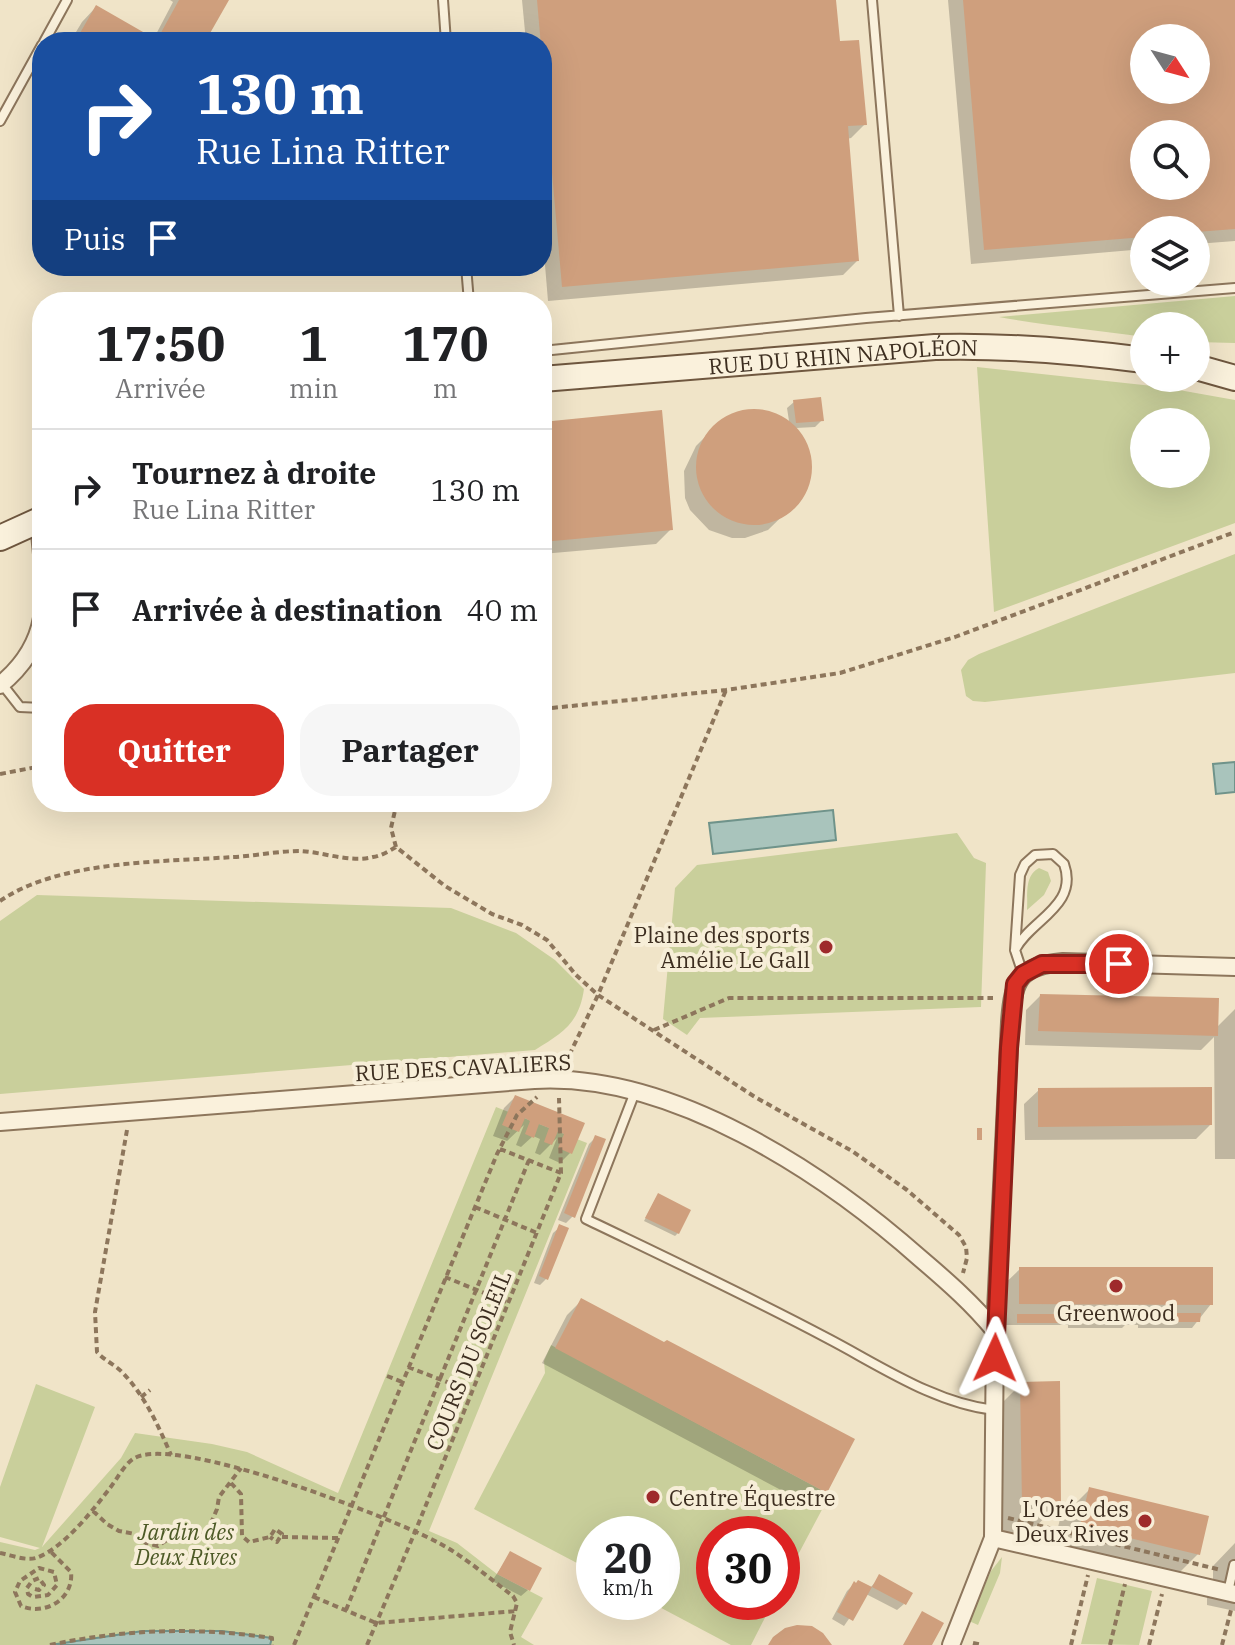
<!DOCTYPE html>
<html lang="fr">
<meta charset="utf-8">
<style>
body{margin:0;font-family:"IBM Plex Serif",serif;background:#f6f6f6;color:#202124;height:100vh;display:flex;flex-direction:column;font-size:30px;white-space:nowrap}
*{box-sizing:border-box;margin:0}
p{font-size:26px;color:#757577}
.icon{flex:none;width:44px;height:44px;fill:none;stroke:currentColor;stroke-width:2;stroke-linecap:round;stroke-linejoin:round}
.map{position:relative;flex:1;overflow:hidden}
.drawer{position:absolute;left:32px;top:292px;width:520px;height:520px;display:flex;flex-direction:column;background:#fff;border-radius:32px;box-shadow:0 8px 32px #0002}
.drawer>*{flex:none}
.guide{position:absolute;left:32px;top:32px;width:520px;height:244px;border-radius:32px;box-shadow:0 8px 32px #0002;background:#1a4fa0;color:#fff;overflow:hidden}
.needle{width:52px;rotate:126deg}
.controls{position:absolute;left:1130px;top:24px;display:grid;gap:16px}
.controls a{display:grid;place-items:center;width:80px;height:80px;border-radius:50%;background:#fff;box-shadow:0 8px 32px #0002;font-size:40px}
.speed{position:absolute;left:576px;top:1516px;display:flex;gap:16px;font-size:40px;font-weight:700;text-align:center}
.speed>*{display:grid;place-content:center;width:104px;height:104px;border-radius:50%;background:#fff;box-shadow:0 8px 32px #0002;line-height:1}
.speed small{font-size:20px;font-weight:400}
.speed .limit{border:12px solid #d22;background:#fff;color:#111}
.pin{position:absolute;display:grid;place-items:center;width:68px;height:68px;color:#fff;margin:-34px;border:4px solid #fff;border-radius:50%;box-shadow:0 2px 8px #0007}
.me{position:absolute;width:88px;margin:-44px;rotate:1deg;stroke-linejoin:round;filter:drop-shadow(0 0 6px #0008)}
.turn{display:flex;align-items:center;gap:28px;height:168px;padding:0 32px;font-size:36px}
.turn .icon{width:104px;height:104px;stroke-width:2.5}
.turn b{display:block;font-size:56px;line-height:68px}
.then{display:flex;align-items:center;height:76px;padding:0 32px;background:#0003;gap:16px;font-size:30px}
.eta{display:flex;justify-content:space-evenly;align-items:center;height:136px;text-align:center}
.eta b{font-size:48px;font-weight:700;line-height:56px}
.cta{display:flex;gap:16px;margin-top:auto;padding:16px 32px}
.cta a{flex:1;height:92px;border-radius:32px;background:#d93025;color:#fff;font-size:32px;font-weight:700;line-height:92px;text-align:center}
.cta a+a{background:#f6f6f6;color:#202124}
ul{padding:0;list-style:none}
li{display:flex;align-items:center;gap:24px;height:120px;padding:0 32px;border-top:2px solid #e0e0e0}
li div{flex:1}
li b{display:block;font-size:30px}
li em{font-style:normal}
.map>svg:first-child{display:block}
</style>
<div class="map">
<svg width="1235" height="1645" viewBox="0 0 1235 1645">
<rect width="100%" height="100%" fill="#f0e4c8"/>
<path fill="#c9cf9b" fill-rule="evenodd" d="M1235 296V343L1196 342V326H1144V337C1096 330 1048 326 999 317Z
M977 367 1162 387 1235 400V523L994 612ZM1144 422H1196V474H1144Z
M1235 554V673L985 702 973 701 966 696 961 670 968 660 979 654Z
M957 833 974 858 986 863 981 1007 700 1018 687 1035 663 1019 675 888 697 865Z
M1039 868 1048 872 1051 881 1044 895 1027 910C1028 895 1024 876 1039 868Z
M37 895 451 908 516 933 555 960 584 989C579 1024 562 1033 535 1050L0 1094V921Z
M496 1107 587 1143 429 1531 457 1543 497 1574 543 1598 521 1637 534 1645H0V1542L35 1550 40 1548 0 1537V1487L36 1384 95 1407 42 1547 121 1458 135 1433 212 1444 247 1452 338 1493Z
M551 1345 827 1493 826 1502 782 1585V1534H714V1602H773L751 1645H731L650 1602H662V1534H594V1572L474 1509 545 1373 544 1361Z
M1002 1557 1000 1573 978 1625 969 1621 991 1571Z
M1097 1578 1152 1591 1139 1645 1081 1644Z"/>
<path fill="#a9c4bc" stroke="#6f938a" stroke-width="2" d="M1235 762V792L1216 794 1213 764Z
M833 810 836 840 713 854 709 823Z
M143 1631H222L272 1638 270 1645H50Z"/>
<path fill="#0003" fill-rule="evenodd" d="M170 0H227L203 42H70L82 22 96 7 153 40 173 2Z
M522 0H834L838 43 865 124 851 138 847 139 857 261 843 275 548 301 542 229V42H526Z
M948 0H1235V241L1196 244V230H1144V249L971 264ZM1144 38H1196V90H1144ZM1144 134H1196V186H1144Z
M42 92V112L33 108Z
M794 402 822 420 815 427 796 428 808 450 810 474 801 498 768 530 745 538H732L709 530 690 510 685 498 684 471 696 446 721 421 733 415 760 411 789 421 787 408Z
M542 424 671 529 656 544 542 554Z
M1040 996 1216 1028 1235 1009V1159H1215L1214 1037 1201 1050 1025 1045 1026 1010Z
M1039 1090 1210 1125 1196 1139 1025 1140 1024 1104Z
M515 1097 582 1124 571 1152 560 1163 549 1158 557 1138 540 1155 535 1153 540 1139 533 1136 521 1147 516 1145 524 1125 507 1141 493 1136 504 1108Z
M596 1137 573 1216 566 1223 558 1220 589 1144Z
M656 1198 678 1233 675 1236 644 1221Z
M560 1227 546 1279 540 1285 534 1283 553 1233Z
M1020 1269 1211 1304 1192 1328H1138V1325H1125L1122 1328H1068V1325H998V1290Z
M581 1301 665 1344 825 1492 811 1506 542 1363 567 1315Z
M1021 1384 1059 1504 1028 1534 992 1535 991 1414Z
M1090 1489 1198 1554 1168 1584 1051 1556 1060 1519Z
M1235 1543V1611L1207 1605V1590L1213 1584V1566Z
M511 1553 528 1590 521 1596 492 1581Z
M593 1574 594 1575V1586L587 1582Z
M880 1577 904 1604 897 1610 866 1594 844 1626 832 1619 847 1591 854 1584 870 1588Z"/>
<path fill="#cf9f7d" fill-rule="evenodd" d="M179 0H229L205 42H75L96 5 157 40Z
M537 0H836L840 41 859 40 867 125 848 126 859 261 562 287Z
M963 0H1235V229L1196 232 1144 230V237L984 250ZM1144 38H1196V90H1144ZM1144 134H1196V186H1144Z
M821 397 824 421 796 423 793 400Z
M696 467a58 58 0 1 1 116 0a58 58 0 1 1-116 0Z
M662 410 673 530 542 542V422Z
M1040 994 1219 998 1218 1036 1038 1031Z
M1212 1087V1125L1038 1127V1088Z
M515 1095 585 1123 572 1154 558 1148 564 1134 558 1131 552 1145 544 1142 549 1128 539 1124 534 1138 525 1134 530 1121 525 1118 519 1132 502 1125Z
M977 1128H982V1140H977Z
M595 1135 606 1139 575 1218 564 1213Z
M658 1193 691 1210 679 1234 645 1218Z
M559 1224 569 1228 548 1280 539 1276Z
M1019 1267H1213V1305L1019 1304Z
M581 1298 664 1342 667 1340 855 1439 827 1493 555 1348Z
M1074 1313H1131V1322H1074Z
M1144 1313H1201L1200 1322H1143Z
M1017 1314H1058V1323H1017Z
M1060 1381 1061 1505H1022L1020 1382Z
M1089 1487 1209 1516 1200 1555 1080 1526Z
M510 1551 542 1568 530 1591 497 1574Z
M879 1574 913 1593 906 1605 872 1587Z
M858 1580 872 1587 853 1621 837 1612 854 1581 856 1583Z
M922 1611 944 1623 932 1645H903Z
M797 1625 812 1626 823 1633 832 1645H768L773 1637 785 1628Z"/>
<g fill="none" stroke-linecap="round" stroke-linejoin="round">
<g stroke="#8d765c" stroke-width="12">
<path id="service" d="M443 0 446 42
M872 0 899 316
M44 42 67 0
M0 121 42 45
M466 266 469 302
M542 351 866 318 1235 288
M2 684 20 707 42 708
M1015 950C1030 920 1079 906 1064 864L1053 854 1035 855 1025 864 1020 875 1015 950 1023 974
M635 1092 586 1219C667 1258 748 1296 827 1338 879 1365 934 1403 994 1410
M1228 1592 1234 1565"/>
</g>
<g stroke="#8d765c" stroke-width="20">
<path id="minor" d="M34 523 40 534 42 554
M0 685C21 668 37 645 42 618
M0 1122 534 1080C671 1072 823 1172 921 1259 948 1282 973 1304 995 1331
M993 1538 1235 1594
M951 1645 993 1538 995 1331 1010 1022C1013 980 1019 966 1063 962L1235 967"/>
</g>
<g stroke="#6f573f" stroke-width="28">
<g id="secondary">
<path d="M1196 367 1235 378"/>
<path id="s1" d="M542 379 935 347C1006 345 1074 351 1144 360"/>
<path d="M0 538 42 519"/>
</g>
</g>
<path stroke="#8d765c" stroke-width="4" stroke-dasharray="6 4" stroke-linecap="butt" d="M542 709 726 690 840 673 955 637 1235 532
M0 774 42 766
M396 847 391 828 397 802
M0 901C59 860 163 862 233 857 255 856 278 851 300 851 323 852 350 863 373 857 381 856 389 851 396 847L445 886 492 914 522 925 547 940 576 975 598 995 755 1097 852 1151 907 1190 959 1235 966 1247 967 1258 963 1273
M654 1030 729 998H993
M565 1064 598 995 726 690
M127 1130 95 1312 97 1352C104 1360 115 1365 122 1372 145 1396 158 1425 171 1455
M500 1149 561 1173
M475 1207 537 1233
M445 1277 509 1303
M408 1367 473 1392
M387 1376 402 1382
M141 1397 150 1390
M231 1483 241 1494 242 1536 249 1542 270 1537 275 1529 282 1534 277 1542 270 1537
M93 1511 107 1524 119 1531 135 1534 146 1543 158 1546 176 1534 206 1535 217 1509 219 1497 241 1468
M1008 1518 1221 1570
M282 1537 338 1538
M0 1553C11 1555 25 1561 36 1558 64 1548 93 1510 110 1488 117 1479 124 1465 133 1459 172 1432 395 1519 439 1543 465 1557 489 1578 513 1596L517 1603 510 1632 514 1645
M35 1589 39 1590 44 1585 39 1578 32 1581 27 1588 28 1594 33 1597 48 1595 57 1585 54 1572 39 1568 20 1581 15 1592 21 1606C45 1616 74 1599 71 1572L49 1550
M314 1597 376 1623 516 1611
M346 1610 529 1160
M973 1643 982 1645
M50 1645C124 1629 198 1627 272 1638V1645
M294 1645 497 1154 517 1115 537 1097
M367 1645 415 1532 561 1173 559 1098
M1071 1645 1088 1575
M1110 1645 1125 1584
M1149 1645 1162 1594
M1222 1645 1231 1610"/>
<use href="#service" stroke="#faf1dc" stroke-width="8"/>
<use href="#minor" stroke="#faf1dc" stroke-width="16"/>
<use href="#secondary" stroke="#faf1dc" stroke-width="24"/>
</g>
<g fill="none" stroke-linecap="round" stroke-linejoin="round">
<g stroke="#8d1f18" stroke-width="20">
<path id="route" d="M995 1358 1009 1048 1015 984 1023 974 1042 964H1119"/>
</g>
<use href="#route" stroke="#d93025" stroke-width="14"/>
</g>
<g fill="#9e2a2b" stroke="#f7eed8" stroke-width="3">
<circle cx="826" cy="947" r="8"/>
<circle cx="1116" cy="1286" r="8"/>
<circle cx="653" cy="1497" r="8"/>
<circle cx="1145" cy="1521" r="8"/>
</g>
<g text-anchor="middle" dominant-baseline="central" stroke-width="8" stroke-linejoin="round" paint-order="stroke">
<g font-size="22" fill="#3d2e20" stroke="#f7eed8">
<text stroke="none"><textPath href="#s1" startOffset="302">RUE DU RHIN NAPOLÉON</textPath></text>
<text transform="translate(463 1067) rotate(-3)">RUE DES CAVALIERS</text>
<text transform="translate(468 1360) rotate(-68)">COURS DU SOLEIL</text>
</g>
<g font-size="22" fill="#3d2e20" stroke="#f7eed8" text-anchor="end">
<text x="810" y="934">Plaine des sports<tspan x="810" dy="25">Amélie Le Gall</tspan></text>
<text x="1116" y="1312" text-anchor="middle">Greenwood</text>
<text x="669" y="1497" text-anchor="start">Centre Équestre</text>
<text x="1129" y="1508">L'Orée des<tspan x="1129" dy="25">Deux Rives</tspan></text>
</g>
<g font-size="22" font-style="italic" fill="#4d5a26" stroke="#f7eed8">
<text x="186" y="1531">Jardin des<tspan x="186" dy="25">Deux Rives</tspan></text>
</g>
</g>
</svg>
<div class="controls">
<a><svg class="needle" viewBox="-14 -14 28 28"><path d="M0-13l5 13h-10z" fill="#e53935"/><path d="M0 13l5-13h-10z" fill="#757577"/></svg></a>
<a><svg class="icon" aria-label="search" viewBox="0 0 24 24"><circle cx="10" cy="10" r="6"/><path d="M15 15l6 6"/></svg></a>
<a><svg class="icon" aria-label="layers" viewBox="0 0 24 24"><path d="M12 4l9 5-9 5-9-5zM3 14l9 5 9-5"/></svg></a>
<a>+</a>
<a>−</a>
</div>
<div class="speed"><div>20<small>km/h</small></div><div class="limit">30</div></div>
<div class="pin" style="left:1119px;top:964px;background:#d93025"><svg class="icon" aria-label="arrive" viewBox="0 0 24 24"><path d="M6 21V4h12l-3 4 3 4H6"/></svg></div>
<svg class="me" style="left:995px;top:1358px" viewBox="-20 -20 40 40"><path d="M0-17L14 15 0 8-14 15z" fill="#d93025" stroke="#fff" stroke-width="4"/></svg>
<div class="guide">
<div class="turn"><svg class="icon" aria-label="right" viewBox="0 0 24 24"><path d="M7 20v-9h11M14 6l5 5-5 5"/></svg><div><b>130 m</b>Rue Lina Ritter</div></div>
<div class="then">Puis<svg class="icon" aria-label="arrive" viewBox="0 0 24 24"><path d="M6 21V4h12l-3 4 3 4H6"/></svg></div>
</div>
<section class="drawer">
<div class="eta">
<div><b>17:50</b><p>Arrivée</p></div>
<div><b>1</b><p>min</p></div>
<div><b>170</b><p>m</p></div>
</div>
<ul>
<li><svg class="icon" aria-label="right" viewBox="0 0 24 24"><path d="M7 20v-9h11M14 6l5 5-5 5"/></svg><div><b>Tournez à droite</b><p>Rue Lina Ritter</p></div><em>130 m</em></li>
<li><svg class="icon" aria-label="arrive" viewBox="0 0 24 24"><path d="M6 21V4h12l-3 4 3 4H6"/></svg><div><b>Arrivée à destination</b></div><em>40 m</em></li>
</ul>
<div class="cta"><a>Quitter</a><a>Partager</a></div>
</section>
</div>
